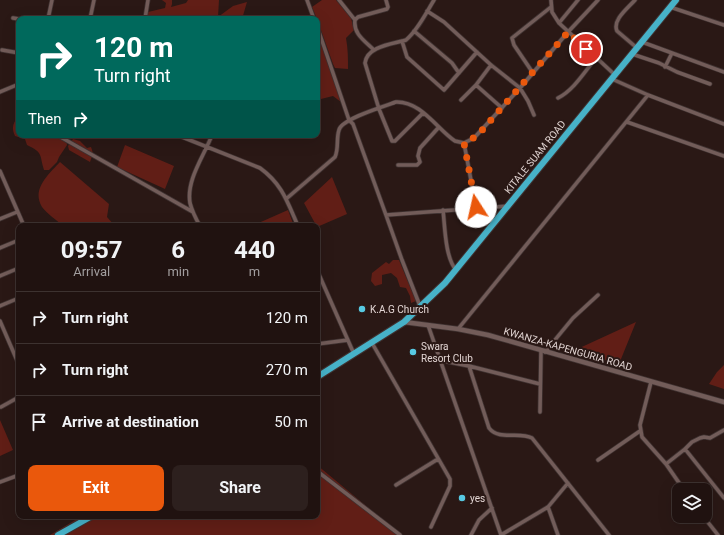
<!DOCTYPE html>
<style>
body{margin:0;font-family:Roboto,sans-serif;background:#2d201e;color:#f1f3f6;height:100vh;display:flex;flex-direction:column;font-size:15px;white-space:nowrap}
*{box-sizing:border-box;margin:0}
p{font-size:13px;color:#a29e9f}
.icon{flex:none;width:22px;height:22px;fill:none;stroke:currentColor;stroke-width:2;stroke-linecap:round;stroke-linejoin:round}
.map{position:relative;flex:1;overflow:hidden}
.drawer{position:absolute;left:16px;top:223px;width:304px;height:296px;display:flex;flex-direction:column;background:#201210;border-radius:8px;box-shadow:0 4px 16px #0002,0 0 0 1px #3d3230}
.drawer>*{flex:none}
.top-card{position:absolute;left:16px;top:16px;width:304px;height:122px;border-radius:8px;box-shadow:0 4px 16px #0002,0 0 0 1px #3d3230;background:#00695c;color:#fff;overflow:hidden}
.tools{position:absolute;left:672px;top:483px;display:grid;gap:8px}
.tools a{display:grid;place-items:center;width:40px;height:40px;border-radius:8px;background:#201210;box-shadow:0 4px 16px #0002,0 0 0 1px #3d3230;font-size:20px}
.pin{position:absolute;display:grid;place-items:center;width:34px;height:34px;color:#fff;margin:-17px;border:2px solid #fff;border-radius:50%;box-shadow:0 1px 4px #0007}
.me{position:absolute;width:44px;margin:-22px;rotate:350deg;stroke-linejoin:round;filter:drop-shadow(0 0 3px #0008)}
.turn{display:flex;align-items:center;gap:14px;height:84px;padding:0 12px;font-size:18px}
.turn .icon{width:52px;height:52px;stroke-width:2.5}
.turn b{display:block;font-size:28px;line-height:34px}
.then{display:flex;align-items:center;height:38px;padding:0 12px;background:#0003;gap:8px;font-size:15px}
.eta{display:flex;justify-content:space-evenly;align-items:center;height:68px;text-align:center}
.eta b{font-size:24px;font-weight:700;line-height:28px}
.action{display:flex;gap:8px;margin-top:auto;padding:8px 12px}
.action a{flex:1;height:46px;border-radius:8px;background:#ea580c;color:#fff;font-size:16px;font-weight:700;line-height:46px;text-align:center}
.action a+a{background:#2d201e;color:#f1f3f6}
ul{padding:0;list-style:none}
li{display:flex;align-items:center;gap:12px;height:52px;padding:0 12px;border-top:1px solid #3d3230}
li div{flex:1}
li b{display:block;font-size:15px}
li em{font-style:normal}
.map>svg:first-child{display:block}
</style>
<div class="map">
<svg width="724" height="535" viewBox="0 0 724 535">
<rect width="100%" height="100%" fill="#2a1815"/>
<path fill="#611e16" d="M162 0H172V4L171 7 186 3 188 0H219L218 17 233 6 247 2 242 19H215L217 17 210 19H147L148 12 165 8 166 3Z
M322 0H336L351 18 354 30 346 38C348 49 348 58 348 69L335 68 333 64 317 19 312 7Z
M320 39 341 102 333 96 317 100V46Z
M19 116V135H65L67 145 59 157 57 162 49 170H44C39 155 44 153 27 145L25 139 15 136C11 127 13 123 19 116Z
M73 139 80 141 87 148 91 147 93 153 90 162 69 150 68 146Z
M125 145 174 166 165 189 117 167Z
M60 162 109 204 107 217 114 225V226H63C57 220 47 214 42 207 31 189 49 174 60 162Z
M332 177 347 214 317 227 304 203Z
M288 210 294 226H252Z
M393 260H399L416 301 411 303 410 296 406 288 400 287 397 278 391 273 382 275V284L375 286 371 281 372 273 386 262 389 264Z
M636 322 619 364 573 351Z
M724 365V389L709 384 717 372Z
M0 420 13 450 0 456Z
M317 465 401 535H50L82 516H317Z"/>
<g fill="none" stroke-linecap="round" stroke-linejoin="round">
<g stroke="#3f3231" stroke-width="5">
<path id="minor" d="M307 0 314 19
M339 0 355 20
M551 0 552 12 559 23 615 75
M635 0C628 8 612 20 617 31L637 48
M670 7 724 25
M427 11 444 22 491 65 520 88 528 101 534 115
M13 18 19 19
M48 19 52 0
M90 19 94 0
M145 19 148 0
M559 23 578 0
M317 26 349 120 353 124 386 215 402 260 420 306
M414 31 452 63 459 73
M402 41 407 57 444 90 477 52
M642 42 724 72
M2 50 19 53
M374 50C365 41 353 34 355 20L358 17 387 9 388 7 386 0
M632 54 659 63 677 72 710 84
M665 67 672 53
M533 73 514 45 512 38 551 7
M612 79 648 95 724 124
M476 85 502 108
M0 92 19 84
M558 98C574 90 585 71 596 58
M461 100 476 85 491 65
M423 113 395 141H392L379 109 365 63C367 46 393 44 406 40 418 30 426 13 434 0
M627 122 724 156
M57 135 193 212
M177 135 260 168C282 184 287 201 298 226
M464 143 476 207
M398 165H417L420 162 418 156 420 148 439 127
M0 171 24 226
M286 199 335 157C339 148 336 139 339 130 341 119 385 106 396 102 421 101 437 129 455 141L464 143 474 138 520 88 568 32 598 0
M443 210C445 227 445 257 456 270
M386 215 509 206
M0 219 17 212
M200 226C196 219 192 211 190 203 186 180 204 156 212 135
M0 248 19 240
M317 270 354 354
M0 276 19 268
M0 306 19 298
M0 321 19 365
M428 325 501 535 548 507 568 483
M458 329 648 95
M372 343 450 479V486L431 527
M317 344 348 340
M545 352 573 318 598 295
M439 360 469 366 540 384
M469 366 489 428C499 441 519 431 532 438L609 535
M651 382 640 425 642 437 666 464 684 490
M1 407 19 397
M540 412 541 351
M685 449 692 442 700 438 704 437 710 438 724 430
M598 460 640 431
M666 464 685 449 724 498
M317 471 400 535
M0 482 19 475
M396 485 438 459
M548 507 558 535
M703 516 718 535
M471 535 479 520 492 508"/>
</g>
<g stroke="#3f3231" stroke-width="6">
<path id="tertiary" d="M404 322 458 329 488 335 724 402"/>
</g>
<g stroke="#3f3231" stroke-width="8">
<path id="trunk" d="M317 377 404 322 445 283 676 0
M58 535 92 516"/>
</g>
<use href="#minor" stroke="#725c59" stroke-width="3.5"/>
<use href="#tertiary" stroke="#725c59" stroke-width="4.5"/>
<use href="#trunk" stroke="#47b2c8" stroke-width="6"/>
</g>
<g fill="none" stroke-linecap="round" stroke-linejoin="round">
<path stroke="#ea580c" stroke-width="7" stroke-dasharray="0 12.6" d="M476 207 464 143 477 136 568 32 586 49"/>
</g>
<g fill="#57c9e2" stroke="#2a1815" stroke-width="1.5">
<circle cx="362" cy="309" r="4"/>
<circle cx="413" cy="352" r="4"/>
<circle cx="462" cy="498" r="4"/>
</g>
<g text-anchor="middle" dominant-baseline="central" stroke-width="4" stroke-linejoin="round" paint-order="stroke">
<g font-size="10" fill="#e3d6d4" stroke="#2a1815">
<text transform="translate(535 157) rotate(-51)">KITALE SUAM ROAD</text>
<text transform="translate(568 349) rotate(16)">KWANZA-KAPENGURIA ROAD</text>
</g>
<g font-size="10" fill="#e3d6d4" stroke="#2a1815" text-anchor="start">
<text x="370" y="309">K.A.G Church</text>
<text x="421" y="346">Swara<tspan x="421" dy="12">Resort Club</tspan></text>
<text x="470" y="498">yes</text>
</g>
</g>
</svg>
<div class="tools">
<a><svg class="icon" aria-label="layers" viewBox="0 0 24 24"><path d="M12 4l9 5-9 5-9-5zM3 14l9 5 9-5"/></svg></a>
</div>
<div class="pin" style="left:586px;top:49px;background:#d93025"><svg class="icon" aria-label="arrive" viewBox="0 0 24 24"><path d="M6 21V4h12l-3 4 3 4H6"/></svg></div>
<svg class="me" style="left:476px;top:207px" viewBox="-20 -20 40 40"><circle r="19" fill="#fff"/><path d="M0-13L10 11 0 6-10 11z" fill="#ea580c"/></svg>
<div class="top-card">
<div class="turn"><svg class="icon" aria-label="right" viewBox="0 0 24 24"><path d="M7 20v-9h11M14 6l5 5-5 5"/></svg><div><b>120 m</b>Turn right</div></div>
<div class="then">Then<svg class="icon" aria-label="right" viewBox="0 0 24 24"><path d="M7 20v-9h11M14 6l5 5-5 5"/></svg></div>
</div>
<section class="drawer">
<div class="eta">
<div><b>09:57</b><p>Arrival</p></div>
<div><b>6</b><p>min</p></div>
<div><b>440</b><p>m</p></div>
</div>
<ul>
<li><svg class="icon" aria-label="right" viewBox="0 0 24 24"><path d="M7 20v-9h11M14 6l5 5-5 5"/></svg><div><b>Turn right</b></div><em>120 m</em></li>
<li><svg class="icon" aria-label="right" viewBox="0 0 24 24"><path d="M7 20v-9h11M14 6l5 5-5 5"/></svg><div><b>Turn right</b></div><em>270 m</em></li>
<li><svg class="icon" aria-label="arrive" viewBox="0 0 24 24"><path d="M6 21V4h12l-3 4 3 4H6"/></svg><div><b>Arrive at destination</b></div><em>50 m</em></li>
</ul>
<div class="action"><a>Exit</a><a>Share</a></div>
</section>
</div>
